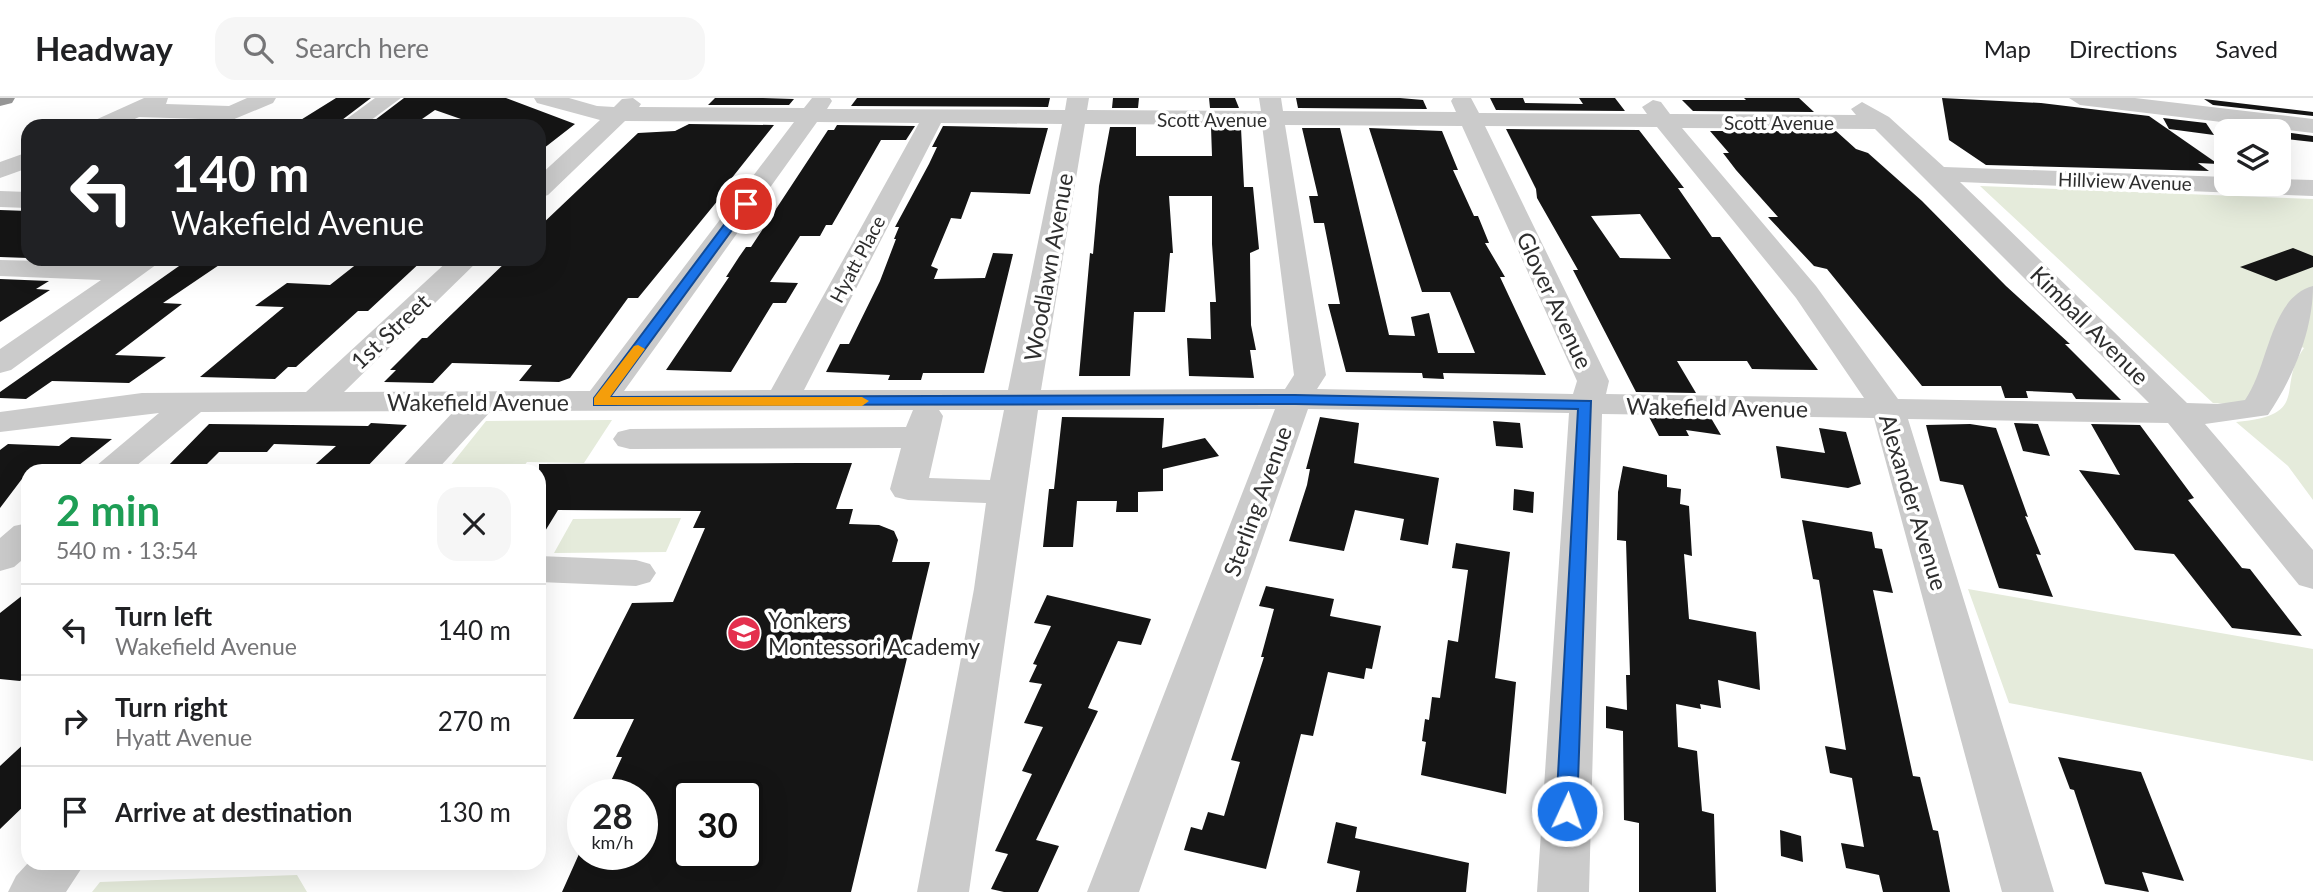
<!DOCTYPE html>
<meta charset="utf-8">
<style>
body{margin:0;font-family:Lato,sans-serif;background:#f6f6f6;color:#202124;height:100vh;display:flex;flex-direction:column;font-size:26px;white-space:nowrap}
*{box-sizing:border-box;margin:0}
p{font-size:23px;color:#757577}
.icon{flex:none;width:38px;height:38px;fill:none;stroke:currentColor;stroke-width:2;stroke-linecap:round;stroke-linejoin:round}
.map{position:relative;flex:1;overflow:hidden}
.details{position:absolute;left:21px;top:366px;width:525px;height:406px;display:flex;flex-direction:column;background:#fff;border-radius:21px;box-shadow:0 7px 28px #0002}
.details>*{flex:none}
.hud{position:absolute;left:21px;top:21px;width:525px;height:147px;border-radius:21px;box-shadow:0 7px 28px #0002;background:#202124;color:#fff;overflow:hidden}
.fabs{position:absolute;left:2214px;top:21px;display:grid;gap:14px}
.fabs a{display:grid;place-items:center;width:77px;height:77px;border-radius:14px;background:#fff;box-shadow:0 7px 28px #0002;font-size:35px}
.speed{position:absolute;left:567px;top:681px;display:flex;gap:14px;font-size:35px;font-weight:700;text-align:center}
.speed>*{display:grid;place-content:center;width:91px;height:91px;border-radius:50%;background:#fff;box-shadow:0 7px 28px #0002;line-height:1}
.speed small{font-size:18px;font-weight:400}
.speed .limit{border:4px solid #111;border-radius:10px;background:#fff;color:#111}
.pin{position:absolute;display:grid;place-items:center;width:60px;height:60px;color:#fff;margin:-30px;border:4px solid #fff;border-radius:50%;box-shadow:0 2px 7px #0007}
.me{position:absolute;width:77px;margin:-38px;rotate:3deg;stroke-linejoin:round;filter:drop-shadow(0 0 5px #0008)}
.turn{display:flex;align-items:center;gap:24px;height:147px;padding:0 35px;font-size:32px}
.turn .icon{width:91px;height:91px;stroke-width:2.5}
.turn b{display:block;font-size:49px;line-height:60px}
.round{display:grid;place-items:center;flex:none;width:74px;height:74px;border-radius:21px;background:#f6f6f6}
.summary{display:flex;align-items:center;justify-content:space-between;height:119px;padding:0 35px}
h1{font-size:42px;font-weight:700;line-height:52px;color:#1e9e55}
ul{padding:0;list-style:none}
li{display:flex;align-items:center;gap:21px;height:91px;padding:0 35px;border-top:2px solid #e0e0e0}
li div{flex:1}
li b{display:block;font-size:26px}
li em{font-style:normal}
header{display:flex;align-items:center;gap:42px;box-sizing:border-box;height:98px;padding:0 35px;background:#fff;border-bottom:2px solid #e0e0e0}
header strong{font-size:33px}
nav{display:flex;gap:38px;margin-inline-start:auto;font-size:24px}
.search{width:490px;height:63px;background:#f6f6f6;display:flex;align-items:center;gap:18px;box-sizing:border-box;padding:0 24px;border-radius:21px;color:#757577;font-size:26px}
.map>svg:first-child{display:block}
</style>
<header>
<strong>Headway</strong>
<div class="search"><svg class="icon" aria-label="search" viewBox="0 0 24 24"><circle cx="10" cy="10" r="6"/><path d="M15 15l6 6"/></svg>Search here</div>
<nav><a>Map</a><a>Directions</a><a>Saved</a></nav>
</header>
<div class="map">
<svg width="2313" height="794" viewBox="0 0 2313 794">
<rect width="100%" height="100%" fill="#fff"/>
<path fill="#e5ebdb" d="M1980 88 2313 101V402L2288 368 2236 324C2313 317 2275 289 2304 250L2286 243 2262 295 2241 307 2213 305Z
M612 322 584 365 527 364 520 373H446L486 323Z
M681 420 666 454 554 455 573 421Z
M1968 491 2313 551V663L2009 605Z
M297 777 307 794H92L100 784Z"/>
<path fill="#151515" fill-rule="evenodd" d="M336 0H371L334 28H291Z
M404 0H506L575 26 539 54V28H481L435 12 412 28H367Z
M715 0H763L794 1 789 7H708Z
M857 0H1050L1048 9 851 8Z
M1113 0H1139L1138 10H1112Z
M1209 0H1235L1239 10H1210Z
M1296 0H1400L1423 2 1427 11 1298 10Z
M1490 0H1523L1525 5 1583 6 1579 0H1615L1625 13 1496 12Z
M1744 0H1799L1814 14 1693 13 1682 2H1746Z
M1942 0 2041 5 2149 18 2218 66 2198 65 2209 73 1986 67 1949 42Z
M2204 1 2313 14V18L2213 7Z
M2163 20 2206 25 2214 37 2169 31Z
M157 22 222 24 215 28H146Z
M689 26 774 27 731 81 728 90 638 200H628L570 280 559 284 519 283 532 267 452 265 433 285 384 284 396 272H390L422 240H427L509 161H539V129L638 35 675 33Z
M837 27 915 28 906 42H881L832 127H826L820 138H800L770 184 798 185 786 205H773L731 274 666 272 729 179H726L739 159 746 149H751L828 32H834Z
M943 28 1048 30 1030 96 971 94 961 121 951 120 931 168 938 171 934 181 985 180 993 155 1013 156 984 275H923L921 282H888L890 277 826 274 840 246H849L880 183 896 141H894L899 129H895L929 66 937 49H932Z
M1110 29H1136V58H1212L1211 29 1241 30 1244 89H1253L1259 151 1250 155 1251 227 1256 252H1250L1254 280 1189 278 1187 240 1211 241 1210 204H1216L1212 146V98H1169L1173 155H1170L1165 214H1134L1130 278H1079L1090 155 1093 156 1099 88Z
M1302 30H1340L1389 237 1415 238 1411 219 1429 215 1438 255H1475L1450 194H1422L1369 30 1442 33 1458 72H1453L1474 118H1478L1489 145H1485L1505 179H1500L1546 277 1443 275 1444 281 1423 280 1422 275 1346 274 1328 206H1340L1324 125H1314L1309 98H1318Z
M1506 31 1639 32 1684 90H1678L1712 139H1720L1818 272 1752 271 1747 263H1677L1696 295 1636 294 1573 172H1578L1537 100 1536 91ZM1640 116 1671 161 1620 160 1591 118Z
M1710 33H1836L1856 51 1868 55 1922 103 2006 188 2070 246H2065L2121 302 2076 301 2072 295 2026 293 2028 300H2005L2001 288H1922L1827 171 1814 168 1768 119H1778L1736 72 1723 55H1729Z
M2278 33 2313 38V44L2278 40Z
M0 112 28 113V160L0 159Z
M2293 150 2313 158V169L2276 183 2240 169Z
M189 161H228L163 205 182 206 115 257 166 259 129 285 52 283 26 301 0 300V294Z
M363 161H424L368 213H358L296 269H288L275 281 200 279 284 209 255 208 287 185 330 187Z
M0 181 49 183 36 191 50 192 0 224Z
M1062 319 1164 320 1162 350 1205 340 1219 358 1163 371V393L1138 394V414H1116L1117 403H1077L1073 449H1043L1049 391H1054Z
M1320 319 1359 325 1354 365 1439 380 1428 447 1400 442 1404 421 1355 412 1344 453 1289 443 1307 387 1310 371H1306Z
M1649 319 1711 320 1721 337 1686 332 1689 338H1659Z
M1493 323 1520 325 1523 350 1496 348Z
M371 325 407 327 363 373H308L336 348 274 346 267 354H219L203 370 165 371 209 326 368 328Z
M2014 325 2038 326 2050 358 2023 353Z
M1970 326 1996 330 2028 419 2025 418 2041 457 2036 456 2053 499 1999 490 1963 387 1940 383 1926 327Z
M2091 326 2140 327 2194 400 2188 402 2242 470 2250 471 2302 538 2232 530 2174 456 2135 452 2079 372 2120 377Z
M1819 330 1846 334 1861 386 1848 390 1781 380 1776 348 1825 355Z
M71 339 112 341 74 371 28 373 0 410V352L8 346 59 348Z
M799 365H852L836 411H853L849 426 879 427 894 433 898 442 892 464H930L851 794H562L579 756H642V696H605L622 659H616L634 621H573L632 505 673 504 705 430H693L701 413 558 412 539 443V366ZM688 696H747V756H688Z
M1623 368 1667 377V389L1681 391 1680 406 1689 408 1692 458 1684 456 1689 521 1756 534 1760 592 1718 582 1721 610 1700 606 1701 611 1676 606 1678 649 1697 653 1702 713 1714 716 1716 794H1639V725L1624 722 1623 633 1606 630V608L1627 612 1626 577H1630L1626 443 1617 442 1618 394Z
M1514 391 1534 394 1533 415 1513 412Z
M1802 422 1872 434 1875 450 1882 451 1893 495 1873 492 1913 678 1920 679 1933 732 1938 733 1950 794H1883L1879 777 1846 770 1841 745 1864 749 1852 680 1830 675 1825 648 1846 652 1819 482 1813 481Z
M1456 445 1510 454 1495 580 1516 584 1506 696 1421 677 1426 644 1422 643 1425 621 1429 622 1432 599 1440 600 1448 542 1458 544 1468 472 1452 470Z
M1266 488 1334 501 1330 518 1381 528 1372 571 1366 570 1364 581 1328 574 1313 638 1301 636 1266 771 1184 752 1191 729 1202 732 1208 714 1224 718 1240 664 1231 662 1264 559H1261L1274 511 1259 508Z
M28 493V576L20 583 0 581V515Z
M1047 497 1151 521 1141 547 1118 543 1088 610 1098 613 1036 742 1059 748 1038 794H1004L991 791 1008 756 995 753 1032 676 1022 673 1043 629 1024 625 1042 586 1029 584 1037 567 1033 566 1051 528 1034 525Z
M28 642V704L0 731V668Z
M2058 659 2141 674 2184 783 2142 774 2149 794 2105 786 2074 692 2070 691Z
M1336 724 1357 729 1355 740 1469 765 1466 794H1356L1360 773 1327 765Z
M1780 732 1801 738 1803 764 1781 758Z"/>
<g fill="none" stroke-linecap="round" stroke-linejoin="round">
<path fill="#cbcbcb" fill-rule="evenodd" d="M144 0H168L166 6 229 8 247 0H276L273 5 232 22 139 19 120 28H90L93 23Z
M375 0H401L363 28H337Z
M534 0H569L597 8 614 9 622 1 633 0 641 6 639 9 804 10 812 0H830L832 3 827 11 1065 12 1067 0H1089L1087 12 1261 13 1259 0H1281L1283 13 1456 14 1451 3 1453 0H1471L1479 15 1647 16 1642 9 1653 2 1661 4 1670 16 1856 17 1851 11 1862 4 1889 19 1944 69 2226 79V86H2278V81L2313 82V98L1960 84 2187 305 2218 306 2245 302C2269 268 2270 199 2313 188 2313 233 2293 280 2268 317L2205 326 2313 452V491L2299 487 2168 325 1908 321 2054 794H2002L1874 320 1602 316 1589 794H1537L1569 315 1308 311 1139 794H1087L1275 311 1038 312 969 794H917L974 491 986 405 908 402 895 399 890 391 901 350 630 351 618 348 613 341 618 334 630 331 906 329 913 312 491 313 436 373H398L454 313 201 314 130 373H90L159 315 0 334V314L142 295 306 294 450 161H480L344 294 590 293 794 24 625 23 548 97 539 100V78L600 22 537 5ZM817 24 919 25 771 292 624 293ZM941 25 1062 26 1008 292H804ZM1085 26 1262 27 1294 277 1285 291 1041 292ZM1285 27 1462 28 1577 283 1573 296 1317 291 1326 277ZM1485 28 1657 29 1796 200 1864 300 1606 296 1609 283ZM1682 30 1875 31 2149 305 1898 301 1816 188ZM939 312H1004L990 382 929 380 943 318Z
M2069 0H2135L2313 21V35L2080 7Z
M28 54V70L0 80V64Z
M0 93 28 94V110L0 109Z
M131 161H164L11 272 0 275V251L101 182 0 178V162L125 165Z
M28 425V457L14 469 0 473V440L14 428Z
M539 458 636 462 650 466 656 475 650 484 636 488 539 484Z
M28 765H85L66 794H8L16 778Z"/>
<path fill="#959595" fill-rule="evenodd" d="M0 0H15L12 5 0 8Z"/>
</g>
<path fill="#1a73e8" stroke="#114b97" stroke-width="2" d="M746 102 751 106 610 299 1295 297 1591 303 1577 713 1574 719 1567 721 1559 719 1556 713 1578 311 1295 306 594 307V300L742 103Z"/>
<path fill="#f59e0b" d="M638 247 645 251 610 299H862L869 303 862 308 594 307V300L634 248Z"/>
<defs>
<g id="school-disc" transform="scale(1.75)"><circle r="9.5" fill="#e4304e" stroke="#fff"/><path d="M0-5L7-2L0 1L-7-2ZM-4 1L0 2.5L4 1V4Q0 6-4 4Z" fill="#fff"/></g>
</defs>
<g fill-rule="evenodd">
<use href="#school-disc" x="744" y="535"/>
</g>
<g text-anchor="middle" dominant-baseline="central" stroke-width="7" stroke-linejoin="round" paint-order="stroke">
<g font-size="19" fill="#2e2e2e" stroke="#fff">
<text x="1212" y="21">Scott Avenue</text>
<text x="1779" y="24">Scott Avenue</text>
<text transform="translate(2125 83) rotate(2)">Hillview Avenue</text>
<text transform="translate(857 161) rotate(-62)">Hyatt Place</text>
</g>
<g font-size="23" fill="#2e2e2e" stroke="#fff">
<text transform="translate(1048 169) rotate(-80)">Woodlawn Avenue</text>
<text transform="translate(1555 202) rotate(65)">Glover Avenue</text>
<text transform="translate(2090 227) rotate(45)">Kimball Avenue</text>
<text transform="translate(390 233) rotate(-43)">1st Street</text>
<text x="478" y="304">Wakefield Avenue</text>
<text transform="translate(1717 309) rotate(1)">Wakefield Avenue</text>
<text transform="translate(1257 403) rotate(-70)">Sterling Avenue</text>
<text transform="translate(1914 404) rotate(73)">Alexander Avenue</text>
</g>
<g font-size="23" fill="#2e2e2e" stroke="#fff" text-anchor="start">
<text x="768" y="522">Yonkers<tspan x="768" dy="26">Montessori Academy</tspan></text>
</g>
</g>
</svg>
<div class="fabs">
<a><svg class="icon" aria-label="layers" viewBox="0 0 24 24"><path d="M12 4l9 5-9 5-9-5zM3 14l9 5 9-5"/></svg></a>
</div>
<div class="speed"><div>28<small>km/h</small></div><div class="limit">30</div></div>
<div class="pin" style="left:746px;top:106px;background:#d93025"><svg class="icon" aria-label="arrive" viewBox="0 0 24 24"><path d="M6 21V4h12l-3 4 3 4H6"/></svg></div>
<svg class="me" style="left:1567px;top:713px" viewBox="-20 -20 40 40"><circle r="17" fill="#1a73e8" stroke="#fff" stroke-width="3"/><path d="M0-11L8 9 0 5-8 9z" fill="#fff"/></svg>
<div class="hud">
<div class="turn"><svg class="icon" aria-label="left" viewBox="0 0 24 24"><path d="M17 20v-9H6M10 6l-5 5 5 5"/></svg><div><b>140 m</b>Wakefield Avenue</div></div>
</div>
<section class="details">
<div class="summary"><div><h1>2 min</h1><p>540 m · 13:54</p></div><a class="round"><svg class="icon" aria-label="close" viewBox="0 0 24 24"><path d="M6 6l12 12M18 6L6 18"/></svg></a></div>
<ul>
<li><svg class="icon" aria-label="left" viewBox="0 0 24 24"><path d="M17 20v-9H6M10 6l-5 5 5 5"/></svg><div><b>Turn left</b><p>Wakefield Avenue</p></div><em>140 m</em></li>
<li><svg class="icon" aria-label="right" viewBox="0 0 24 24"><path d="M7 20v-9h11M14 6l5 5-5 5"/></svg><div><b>Turn right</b><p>Hyatt Avenue</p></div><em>270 m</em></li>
<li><svg class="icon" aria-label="arrive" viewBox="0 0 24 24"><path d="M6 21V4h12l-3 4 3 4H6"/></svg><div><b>Arrive at destination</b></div><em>130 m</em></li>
</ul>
</section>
</div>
